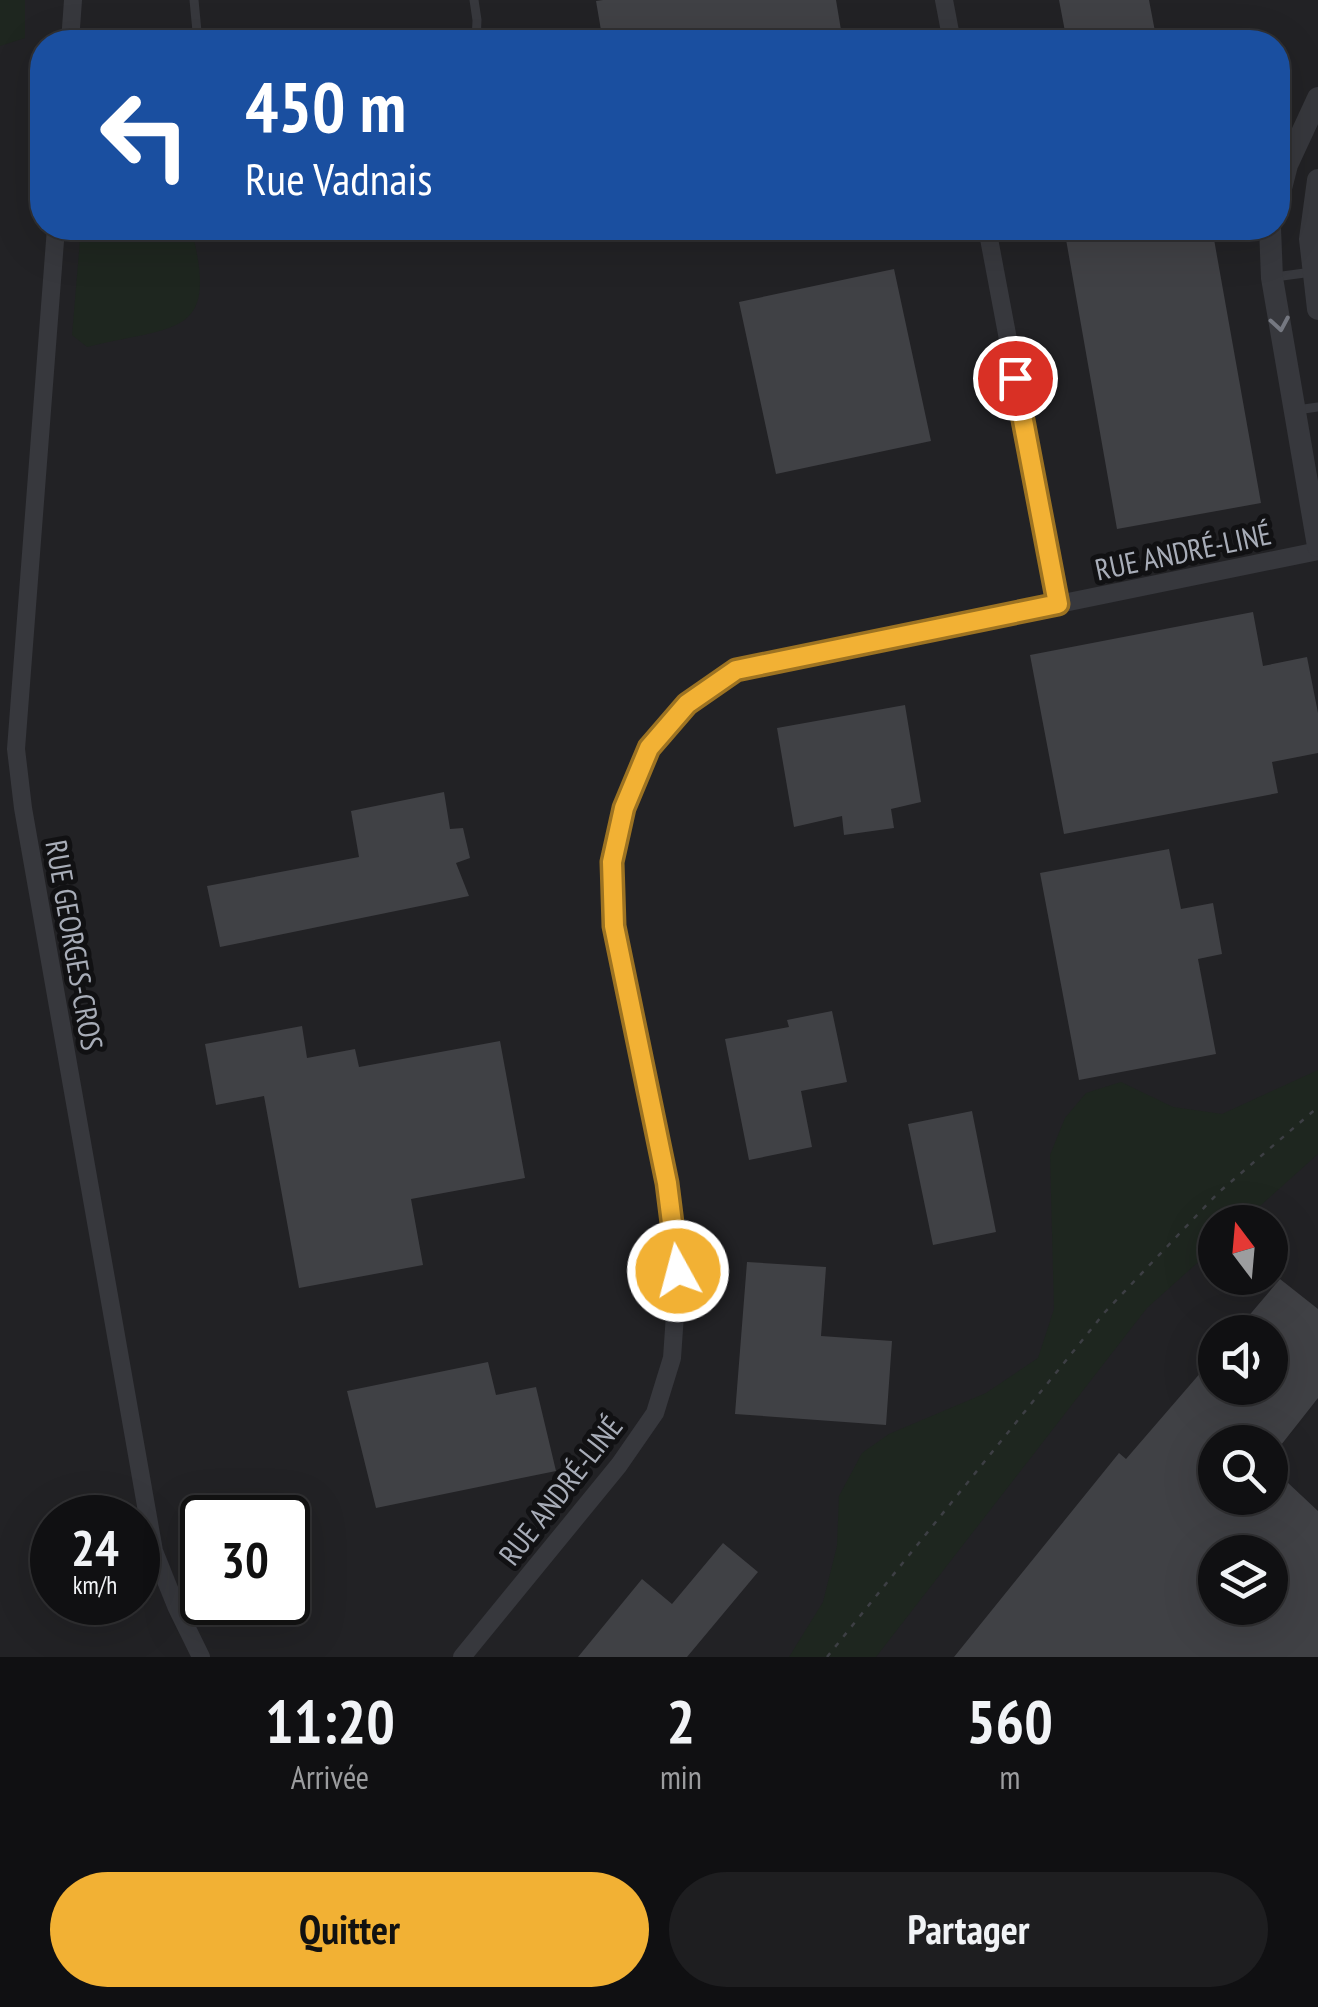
<!DOCTYPE html>
<html lang="fr">
<meta charset="utf-8">
<style>
body{margin:0;font-family:"PT Sans Narrow",sans-serif;background:#1e1e20;color:#f1f3f6;height:100vh;display:flex;flex-direction:column;font-size:38px;white-space:nowrap}
*{box-sizing:border-box;margin:0}
p{font-size:32px;color:#9c9d9f}
.icon{flex:none;width:55px;height:55px;fill:none;stroke:currentColor;stroke-width:2;stroke-linecap:round;stroke-linejoin:round}
.map{position:relative;height:1657px;overflow:hidden}
.drawer{display:flex;flex-direction:column;background:#101012;flex:1}
.drawer>*{flex:none}
.top-card{position:absolute;left:30px;top:30px;width:1260px;height:210px;border-radius:40px;box-shadow:0 10px 40px #0002,0 0 0 2px #303032;background:#1a4fa0;color:#fff;overflow:hidden}
.needle{width:65px;rotate:344deg}
.controls{position:absolute;left:1198px;top:1205px;display:grid;gap:20px}
.controls a{display:grid;place-items:center;width:90px;height:90px;border-radius:50%;background:#101012;box-shadow:0 10px 40px #0002,0 0 0 2px #303032;font-size:50px}
.speed{position:absolute;left:30px;top:1495px;display:flex;gap:20px;font-size:50px;font-weight:700;text-align:center}
.speed>*{display:grid;place-content:center;width:130px;height:130px;border-radius:50%;background:#101012;box-shadow:0 10px 40px #0002,0 0 0 2px #303032;line-height:1}
.speed small{font-size:25px;font-weight:400}
.speed .limit{border:5px solid #111;border-radius:15px;background:#fff;color:#111}
.pin{position:absolute;display:grid;place-items:center;width:85px;height:85px;color:#fff;margin:-42px;border:5px solid #fff;border-radius:50%;box-shadow:0 2px 10px #0007}
.me{position:absolute;width:110px;margin:-55px;rotate:353deg;stroke-linejoin:round;filter:drop-shadow(0 0 8px #0008)}
.turn{display:flex;align-items:center;gap:35px;height:210px;padding:0 50px;font-size:45px}
.turn .icon{width:130px;height:130px;stroke-width:2.5}
.turn b{display:block;font-size:70px;line-height:85px}
.eta{display:flex;justify-content:space-evenly;align-items:center;height:170px;text-align:center}
.eta b{font-size:60px;font-weight:600;line-height:70px}
.cta{display:flex;gap:20px;margin-top:auto;padding:20px 50px}
.cta a{flex:1;height:115px;border-radius:60px;background:#f2b134;color:#111;font-size:40px;font-weight:600;line-height:115px;text-align:center}
.cta a+a{background:#1e1e20;color:#f1f3f6}
.map>svg:first-child{display:block}
</style>
<div class="map">
<svg width="1318" height="1657" viewBox="0 0 1318 1657">
<rect width="100%" height="100%" fill="#161618"/>
<path fill="#222225" fill-rule="evenodd" d="M0 0H1318V1657H0ZM42 42H1278V228H42ZM1215 1222H1270V1278H1215ZM1215 1332H1270V1388H1215ZM1215 1442H1270V1498H1215ZM52 1518H138V1602H52ZM202 1518H288V1602H202ZM1215 1552H1270V1608H1215Z"/>
<path fill="#1e261f" d="M0 0H25V38L0 46Z
M81 228H191C220 338 177 325 87 347L72 335Z
M1318 1070V1154L1242 1222H1215V1247L1147 1308 876 1657H789L823 1602 837 1546 839 1496 862 1453 889 1434 986 1393 1038 1358 1054 1309 1050 1155 1065 1118 1086 1093 1121 1082 1173 1107 1222 1114Z"/>
<path fill="#404145" fill-rule="evenodd" d="M603 0H836L843 42H603L596 1Z
M1059 0H1149L1157 42H1067Z
M1064 228H1212L1261 503 1117 529Z
M894 269 931 441 776 474 739 302Z
M1253 612 1263 666 1307 657 1318 713V753L1272 762 1278 793 1064 834 1030 655Z
M905 705 921 802 891 809 894 828 844 835 842 816 794 827 777 728Z
M444 792 450 829 463 828 470 858 456 863 469 896 220 947 207 886 359 857 351 811Z
M1169 849 1181 909 1213 903 1222 954 1198 959 1216 1054 1079 1080 1040 873Z
M832 1011 847 1082 801 1091 812 1147 749 1160 725 1039 789 1027 787 1020Z
M302 1026 307 1058 355 1049 359 1067 500 1041 525 1178 411 1199 423 1265 299 1288 264 1096 216 1105 205 1044Z
M972 1111 996 1232 933 1245 908 1124Z
M747 1262 826 1267 821 1336 892 1341 886 1425 735 1414Z
M1280 1279 1318 1309V1398L1270 1459V1442H1215V1498H1270V1466L1318 1511V1657H954L1119 1453 1126 1459 1215 1356V1388H1270V1332H1235ZM1215 1552H1270V1608H1215Z
M488 1362 496 1395 536 1387 556 1471 376 1508 347 1391Z
M723 1543 758 1572 687 1657H578L642 1579 672 1604Z"/>
<g fill="none" stroke-linecap="round" stroke-linejoin="round">
<path stroke="#3d3f44" stroke-width="2.5" stroke-dasharray="5 8" stroke-linecap="butt" d="M827 1657 1105 1312 1218 1193 1318 1107"/>
<path stroke="#37383d" stroke-width="9" d="M194 0 198 42
M474 0 477 20 476 42
M1275 277 1312 272
M1297 410 1318 407"/>
<path stroke="#37383d" stroke-width="18" d="M944 0 952 42
M70 42 73 0
M56 228 16 749 23 808 154 1551 176 1606 201 1657
M987 228 1058 604
M462 1657 619 1465 655 1413 672 1358 678 1271 667 1183 614 926 611 862 624 808 649 748 687 705 736 670 1318 551"/>
<path stroke="#37383d" stroke-width="22" d="M1318 180 1310 239 1318 309
M1278 200 1287 165 1318 98
M1270 228 1272 278 1318 546"/>
</g>
<defs><path id="oneway-chevron" d="M-2-3.5L2.5 0L-2 3.5" fill="none" stroke-width="1.6" stroke-linecap="round" stroke-linejoin="round" transform="scale(2.5)"/></defs>
<use stroke="#757881" href="#oneway-chevron" transform="translate(1280 324) rotate(80)"/>
<g fill="none" stroke-linecap="round" stroke-linejoin="round">
<g stroke="#9d7322" stroke-width="25">
<path id="route" d="M678 1271 667 1183 614 926 612 862 624 808 649 748 687 704 736 670 1058 604 1015 378"/>
</g>
<use href="#route" stroke="#f2b134" stroke-width="18"/>
</g>
<g text-anchor="middle" dominant-baseline="central" stroke-width="10" stroke-linejoin="round" paint-order="stroke">
<g font-size="30" fill="#a8adb8" stroke="#111113">
<text transform="translate(1183 551) rotate(-12)">RUE ANDRÉ-LINÉ</text>
<text transform="translate(75 945) rotate(80)">RUE GEORGES-CROS</text>
<text transform="translate(560 1490) rotate(-52)">RUE ANDRÉ-LINÉ</text>
</g>
</g>
</svg>
<div class="controls">
<a><svg class="needle" viewBox="-14 -14 28 28"><path d="M0-13l5 13h-10z" fill="#e53935"/><path d="M0 13l5-13h-10z" fill="#9c9d9f"/></svg></a>
<a><svg class="icon" aria-label="sound" viewBox="0 0 24 24"><path d="M4 9h4l5-4v14l-5-4H4zM17 9q2 3 0 6"/></svg></a>
<a><svg class="icon" aria-label="search" viewBox="0 0 24 24"><circle cx="10" cy="10" r="6"/><path d="M15 15l6 6"/></svg></a>
<a><svg class="icon" aria-label="layers" viewBox="0 0 24 24"><path d="M12 4l9 5-9 5-9-5zM3 14l9 5 9-5"/></svg></a>
</div>
<div class="speed"><div>24<small>km/h</small></div><div class="limit">30</div></div>
<div class="pin" style="left:1015px;top:378px;background:#d93025"><svg class="icon" aria-label="arrive" viewBox="0 0 24 24"><path d="M6 21V4h12l-3 4 3 4H6"/></svg></div>
<svg class="me" style="left:678px;top:1271px" viewBox="-20 -20 40 40"><circle r="17" fill="#f2b134" stroke="#fff" stroke-width="3"/><path d="M0-11L8 9 0 5-8 9z" fill="#fff"/></svg>
<div class="top-card">
<div class="turn"><svg class="icon" aria-label="left" viewBox="0 0 24 24"><path d="M17 20v-9H6M10 6l-5 5 5 5"/></svg><div><b>450 m</b>Rue Vadnais</div></div>
</div>
</div>
<section class="drawer">
<div class="eta">
<div><b>11:20</b><p>Arrivée</p></div>
<div><b>2</b><p>min</p></div>
<div><b>560</b><p>m</p></div>
</div>
<div class="cta"><a>Quitter</a><a>Partager</a></div>
</section>
